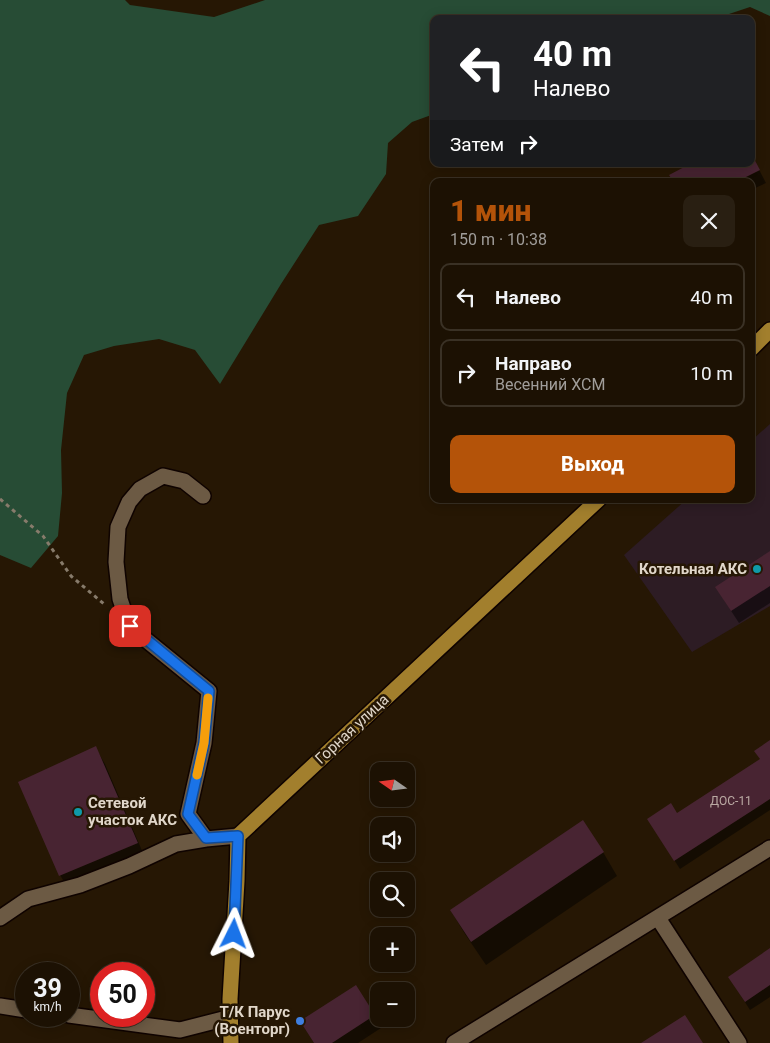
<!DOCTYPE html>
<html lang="ru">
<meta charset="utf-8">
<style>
body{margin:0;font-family:Roboto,sans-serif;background:#291f12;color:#f1f3f6;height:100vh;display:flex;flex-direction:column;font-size:19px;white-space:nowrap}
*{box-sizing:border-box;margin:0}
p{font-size:16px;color:#a09d9a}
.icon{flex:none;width:28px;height:28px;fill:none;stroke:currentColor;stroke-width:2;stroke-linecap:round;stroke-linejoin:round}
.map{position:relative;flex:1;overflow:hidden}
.details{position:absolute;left:430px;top:178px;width:325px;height:325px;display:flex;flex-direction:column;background:#1c1103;border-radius:10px;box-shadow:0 2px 12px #0003,0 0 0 1px #3a3125}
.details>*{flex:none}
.guide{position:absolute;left:430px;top:15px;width:325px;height:152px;border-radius:10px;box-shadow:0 2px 12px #0003,0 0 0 1px #3a3125;background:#202124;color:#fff;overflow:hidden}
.needle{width:32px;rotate:284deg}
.controls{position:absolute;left:370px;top:762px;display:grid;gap:10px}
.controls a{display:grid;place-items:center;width:45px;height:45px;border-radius:10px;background:#1c1103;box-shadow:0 2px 12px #0003,0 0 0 1px #3a3125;font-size:25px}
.speed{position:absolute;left:15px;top:962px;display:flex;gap:10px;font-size:25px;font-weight:700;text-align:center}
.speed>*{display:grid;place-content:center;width:65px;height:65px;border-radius:50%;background:#1c1103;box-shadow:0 2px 12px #0003,0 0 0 1px #3a3125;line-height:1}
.speed small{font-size:12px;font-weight:400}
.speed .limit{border:8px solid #d22;background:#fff;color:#111}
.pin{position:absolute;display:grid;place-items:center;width:42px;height:42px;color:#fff;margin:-21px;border-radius:10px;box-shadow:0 2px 8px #0006}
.me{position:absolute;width:55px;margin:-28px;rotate:3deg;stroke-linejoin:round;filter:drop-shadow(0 0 4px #0008)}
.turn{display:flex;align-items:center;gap:18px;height:105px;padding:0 20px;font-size:22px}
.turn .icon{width:65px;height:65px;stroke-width:2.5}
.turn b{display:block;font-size:35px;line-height:42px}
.then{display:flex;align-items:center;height:48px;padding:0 20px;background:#0003;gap:10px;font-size:19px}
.round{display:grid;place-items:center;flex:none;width:52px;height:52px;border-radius:10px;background:#291f12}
.headline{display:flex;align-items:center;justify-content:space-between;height:85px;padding:0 20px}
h1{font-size:30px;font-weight:800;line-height:38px;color:#b45309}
.action{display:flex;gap:10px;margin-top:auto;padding:10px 20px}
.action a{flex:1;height:58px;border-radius:10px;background:#b45309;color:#fff;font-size:20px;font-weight:800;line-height:58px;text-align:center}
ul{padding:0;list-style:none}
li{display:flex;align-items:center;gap:15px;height:68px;margin:0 10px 8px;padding:0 10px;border:2px solid #3a3125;border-radius:10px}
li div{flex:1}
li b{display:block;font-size:19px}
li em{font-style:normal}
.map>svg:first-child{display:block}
</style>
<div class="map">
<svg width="770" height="1043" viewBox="0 0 770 1043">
<rect width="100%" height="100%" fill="#261704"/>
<path fill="#2d1c24" d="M770 424V606L692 652 624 555 687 499H751V441Z"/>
<path fill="#274c35" d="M0 0H125L130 5 214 17 265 0H770V16L750 7 714 19H434V114L412 122 388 143 386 174 358 216 319 225 281 284 220 384 195 350 159 339 114 346 84 355 67 393 61 450 62 493 58 536 31 568 0 555Z"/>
<path fill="#0007" d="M751 154 766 183 751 190V181H674L671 175 693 164H751Z
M770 553V603L739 623 724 600Z
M770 742V810L680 869 653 827 677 815 761 760 755 751Z
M95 747 105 764 146 860 70 892 60 875Z
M603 852 617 876 486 965 465 934 451 911Z
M770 950V997L750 1010 734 985Z
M355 987 381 1028 358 1043H314L301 1022Z"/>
<path fill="#482432" d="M751 153 760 170 738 181H673L669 175 690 164H751Z
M770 551V586L731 611 715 587Z
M770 740V799L674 861 647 819 671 803 677 813 760 759 754 751Z
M96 746 138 843 59 876 18 782Z
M583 820 604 852 471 942 450 910Z
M770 948V985L745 1002 728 977Z
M356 985 375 1015 332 1043H314L300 1021Z
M685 1015 703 1043H641Z"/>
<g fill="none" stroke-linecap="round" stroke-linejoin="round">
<g stroke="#0f0300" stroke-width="18">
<path id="minor" d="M203 496 184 481 163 476 140 489 129 502 118 527 116 562 120 599 129 626 209 691 204 743 188 814 206 839
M0 918 28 899 80 885 129 866 176 844 206 839 238 836
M658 918 739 1043
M0 1006 26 1010
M69 1015 180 1030 231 1017
M454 1043 770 848"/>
</g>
<g stroke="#0f0300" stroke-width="18">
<path id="major" d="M751 349 770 330
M231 1043 230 999 237 881 238 836 599 499"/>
</g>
<path stroke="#877b6b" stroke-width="3" stroke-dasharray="4 4" stroke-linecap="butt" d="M0 499 43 536 71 576 104 604"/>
<use href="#minor" stroke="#6c5a44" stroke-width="15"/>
<use href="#major" stroke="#a27f2d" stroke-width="15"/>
</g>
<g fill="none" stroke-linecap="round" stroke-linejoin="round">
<g stroke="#114b97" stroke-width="12">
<path id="route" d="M130 626 209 691 204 743 188 814 206 838 238 836 234 934"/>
</g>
<use href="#route" stroke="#1a73e8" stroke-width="9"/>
<path stroke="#f59e0b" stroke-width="9" d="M197 775 204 743 208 698"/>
</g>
<g fill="#0f9aa8" stroke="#261704" stroke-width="2">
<circle cx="757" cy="569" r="5"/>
<circle cx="78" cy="812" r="5"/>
</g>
<circle fill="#3f7fe0" stroke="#261704" stroke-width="2" cx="300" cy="1021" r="5"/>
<g text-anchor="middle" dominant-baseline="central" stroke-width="5" stroke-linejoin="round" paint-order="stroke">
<g font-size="12" fill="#bbaaa4">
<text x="731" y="801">ДОС-11</text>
</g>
<g font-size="15" font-weight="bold" fill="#e1d7ca" stroke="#261704" text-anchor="end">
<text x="747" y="569">Котельная АКС</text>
<text x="88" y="803" text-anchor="start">Сетевой<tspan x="88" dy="17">участок АКС</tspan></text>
<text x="290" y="1012">Т/К Парус<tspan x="290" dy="17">(Военторг)</tspan></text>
</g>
<g font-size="15" fill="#e1d7ca" stroke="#261704">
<text transform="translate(352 729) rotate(-43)">Горная улица</text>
</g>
</g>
</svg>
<div class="controls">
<a><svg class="needle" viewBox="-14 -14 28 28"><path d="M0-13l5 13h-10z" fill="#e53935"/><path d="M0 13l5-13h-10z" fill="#a09d9a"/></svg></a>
<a><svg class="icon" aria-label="sound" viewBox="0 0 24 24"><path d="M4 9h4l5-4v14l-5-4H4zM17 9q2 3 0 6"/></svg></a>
<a><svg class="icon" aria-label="search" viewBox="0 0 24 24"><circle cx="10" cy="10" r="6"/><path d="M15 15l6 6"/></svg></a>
<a>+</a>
<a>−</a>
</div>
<div class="speed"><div>39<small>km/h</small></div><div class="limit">50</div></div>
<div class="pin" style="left:130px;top:626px;background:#d93025"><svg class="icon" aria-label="arrive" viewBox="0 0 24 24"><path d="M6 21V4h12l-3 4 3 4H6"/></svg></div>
<svg class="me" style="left:234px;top:934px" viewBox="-20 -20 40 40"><path d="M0-17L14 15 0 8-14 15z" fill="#1a73e8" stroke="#fff" stroke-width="4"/></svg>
<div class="guide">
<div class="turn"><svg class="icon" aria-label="left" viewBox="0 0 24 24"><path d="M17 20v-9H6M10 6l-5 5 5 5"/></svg><div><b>40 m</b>Налево</div></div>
<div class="then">Затем<svg class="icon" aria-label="right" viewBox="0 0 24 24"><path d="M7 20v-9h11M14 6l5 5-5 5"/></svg></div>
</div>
<section class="details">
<div class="headline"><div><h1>1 мин</h1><p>150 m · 10:38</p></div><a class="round"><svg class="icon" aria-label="close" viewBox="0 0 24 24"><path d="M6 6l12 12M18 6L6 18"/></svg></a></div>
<ul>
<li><svg class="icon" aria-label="left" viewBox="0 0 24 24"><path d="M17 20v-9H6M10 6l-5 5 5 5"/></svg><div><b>Налево</b></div><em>40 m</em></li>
<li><svg class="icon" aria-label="right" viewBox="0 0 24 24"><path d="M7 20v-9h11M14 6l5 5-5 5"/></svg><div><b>Направо</b><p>Весенний ХСМ</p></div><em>10 m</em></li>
</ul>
<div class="action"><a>Выход</a></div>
</section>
</div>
